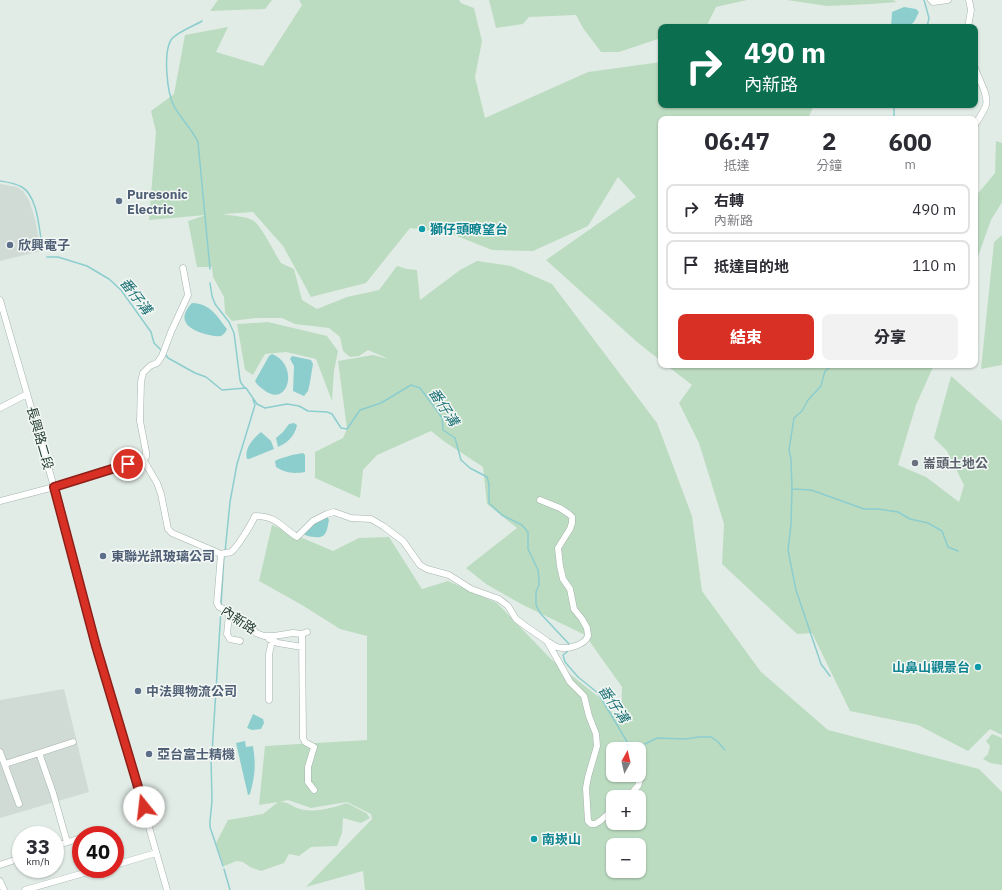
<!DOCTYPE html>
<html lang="zh-TW">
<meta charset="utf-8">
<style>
body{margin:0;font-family:"IBM Plex Sans","Noto Sans TC",sans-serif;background:#f2f2f3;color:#2b2b33;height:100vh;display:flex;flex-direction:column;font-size:15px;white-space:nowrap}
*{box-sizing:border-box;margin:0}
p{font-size:13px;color:#7c7c81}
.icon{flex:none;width:22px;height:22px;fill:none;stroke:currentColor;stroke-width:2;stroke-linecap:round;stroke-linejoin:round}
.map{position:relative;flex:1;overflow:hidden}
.sheet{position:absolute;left:658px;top:116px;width:320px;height:252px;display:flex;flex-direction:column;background:#fff;border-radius:8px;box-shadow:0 1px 3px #0004}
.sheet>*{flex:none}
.hud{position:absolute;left:658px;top:24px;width:320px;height:84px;border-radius:8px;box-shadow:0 1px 3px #0004;background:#0b6e4f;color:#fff;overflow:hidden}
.needle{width:26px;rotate:8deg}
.tools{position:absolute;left:606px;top:742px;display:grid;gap:8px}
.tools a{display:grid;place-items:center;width:40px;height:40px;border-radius:8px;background:#fff;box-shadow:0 1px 3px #0004;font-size:20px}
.speed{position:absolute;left:12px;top:826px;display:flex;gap:8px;font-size:20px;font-weight:700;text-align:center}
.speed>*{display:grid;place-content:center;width:52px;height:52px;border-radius:50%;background:#fff;box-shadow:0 1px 3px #0004;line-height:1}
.speed small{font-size:10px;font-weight:400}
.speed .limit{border:6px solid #d22;background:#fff;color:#111}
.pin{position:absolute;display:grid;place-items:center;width:34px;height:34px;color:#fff;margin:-17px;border:2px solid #fff;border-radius:50%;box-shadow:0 1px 4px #0007}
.me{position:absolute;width:44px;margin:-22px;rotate:344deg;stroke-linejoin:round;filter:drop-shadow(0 0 3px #0008)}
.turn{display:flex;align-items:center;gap:14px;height:84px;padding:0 20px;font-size:18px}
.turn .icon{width:52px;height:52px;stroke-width:2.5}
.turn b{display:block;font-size:28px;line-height:34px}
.eta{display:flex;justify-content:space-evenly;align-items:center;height:68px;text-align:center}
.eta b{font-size:24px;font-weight:800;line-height:28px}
.action{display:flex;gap:8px;margin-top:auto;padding:8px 20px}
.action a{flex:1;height:46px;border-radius:8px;background:#d93025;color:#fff;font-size:16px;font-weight:800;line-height:46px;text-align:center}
.action a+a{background:#f2f2f3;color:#2b2b33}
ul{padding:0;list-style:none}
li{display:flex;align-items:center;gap:12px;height:50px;margin:0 8px 6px;padding:0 12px;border:2px solid #e1e1e2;border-radius:8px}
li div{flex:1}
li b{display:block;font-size:15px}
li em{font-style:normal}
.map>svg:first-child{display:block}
</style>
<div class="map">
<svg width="1002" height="890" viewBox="0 0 1002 890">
<rect width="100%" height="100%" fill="#e2ece6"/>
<path fill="#d0dbd5" d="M0 184 17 187 23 191 29 200 35 219 41 251 0 261Z
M64 689 89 792 0 818V700Z"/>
<path fill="#bcdcc1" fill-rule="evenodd" d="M218 0H272L265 9 210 11Z
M299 0H459L461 3 474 8 482 41 475 77 485 118 588 72 661 62V105H814L808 119H661V361L637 342 546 260 636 197 618 177 588 226 533 251 492 250 452 234 410 228 366 283 311 297 283 246 253 212 223 214C232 216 246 216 254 221 262 227 275 254 281 263L294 269 302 300 317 309 347 297 379 290 397 266 407 269 417 270 420 300 460 270 477 261 511 266 552 284 657 423 692 516 702 591 761 672 828 730 979 769 1002 792V890H365L363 871 306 887 372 819 371 814 347 802 311 808 288 800 280 802C288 802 290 805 297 808 314 814 331 808 347 803L366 813 370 818 361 823 343 818 342 833 337 846 311 847 299 856 289 854 284 863 261 871 250 867 243 862 237 861 224 866 216 843 228 820 263 814 278 802 259 805 265 746 367 740V636L340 629 302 605 259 581 272 525 333 551 359 538 389 537 422 589 448 581 497 603 551 659 600 698 621 723 622 687 585 635 521 604 486 584 466 568 517 528 487 504 483 467 445 442 431 431 377 455 363 470 360 498 315 478V452L343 438 347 429 338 361 373 355 389 359 368 350 359 356 350 357 343 351 340 337 329 328 295 324 282 318H257L232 321 225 313 224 297 213 277 212 267H197L188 221 206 215 149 220 156 132 151 111 174 94 185 35 228 27 216 52 263 66 302 5ZM613 749H639V775H613ZM613 797H639V823H613ZM613 845H639V871H613Z
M489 0H747L716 7 706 27H661V38L619 52H601L583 28 576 15 529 17 523 24 496 28Z
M787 0H893L897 2 872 4 827 6Z
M996 141 1002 143V202L991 220 975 265V197L995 173Z
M1002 235V365L981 369 994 242Z
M268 322 327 336 338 351 334 371 332 401 316 359 286 352 265 354 253 375 245 370 237 324Z
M666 365H934L916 405 898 465 926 477 959 502 964 485 947 451 934 438 951 376 1002 421V735L990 729 968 751 918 725 850 711 812 633 797 634 722 564 724 524 699 443 679 403 692 385Z
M992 734 1002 738V765L990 763 983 759 988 754 990 746 986 741Z"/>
<path fill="#8ccdce" d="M904 7 916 9 919 12 914 22 908 27H891L892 12Z
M192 303C211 304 216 315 227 329 226 332 224 334 221 336 216 337 210 335 205 334 188 329 176 320 192 303Z
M272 354C300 365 288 409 264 390 260 387 257 385 255 381L269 356Z
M292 356 311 360 313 364 310 382 308 391 304 396 293 391 294 366 290 359Z
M294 423 297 425C295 436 287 443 278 447L276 438 283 432 289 424Z
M261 432 271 441 274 449 249 459H247C244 448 254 438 261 432Z
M303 453 305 455V472C293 474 286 473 276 467L275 461 279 459 292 455Z
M327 516 329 520C327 529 327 539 315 537 310 537 307 536 303 534L313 524Z
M253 714 263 719 264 723 261 729 252 730 247 728Z
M245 741 246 747 253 746C256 765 255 776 250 794L248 795 236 743Z"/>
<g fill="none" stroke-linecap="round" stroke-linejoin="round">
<path stroke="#8ccdce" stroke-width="1.5" d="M924 0 929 18 927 27
M202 21C194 26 175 33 171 40 163 53 167 93 174 106 181 119 192 129 198 142L210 269
M894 119V105
M0 181C7 182 15 183 22 187 38 197 39 229 42 246
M47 257H58L87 266 109 279 121 290 151 332 154 343 162 351
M210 283 212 296 215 304 229 322 234 333 240 380 241 383 245 388
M165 354 168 358 195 373 206 377 222 390 246 388 257 404 265 408 287 404 299 406 308 411 327 412 332 414 341 428 347 429 360 410 381 403 411 385 420 388 438 412 442 418 443 430 455 438 461 460 470 468 487 477 489 484V503L502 515 522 525 528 532V549L538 570 539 579V585L536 592V605L540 613 569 644 568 646
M792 489 811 490 864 509H878L898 512 910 519 928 523 942 531 948 547 958 551
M225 552 230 502 237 464 255 405 253 400
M221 606 224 556
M221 610 212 753 211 758 212 801 210 821V827L223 866
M567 649V652L563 655 565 662 578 677 598 693 629 745 641 746 657 738 686 739 699 737H711L718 742 725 750
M830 676 821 664 796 590 788 550 791 525 792 489 791 459 789 450 794 418 802 411 808 400 821 386 825 371 833 365
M224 869 230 890"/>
<g stroke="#a5b4ac" stroke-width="7">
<path id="minor" d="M931 0 933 2 948 0
M968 27 971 10 969 0
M975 68C978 78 989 95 986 105 984 111 979 118 975 125
M0 300 54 487 97 646 167 890
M0 408 27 394
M143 459 146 457V452L140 421 141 382 143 373 150 366 157 363 162 356 171 332 188 295 183 268
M540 500 560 508 569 514 572 517V523L570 529 558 548 560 566 563 579 570 589 574 609 582 619 587 628 588 636C584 646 566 650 557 647 554 646 551 643 548 642
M0 501 54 487 143 459 157 483 161 494 168 529 172 533 221 554 217 603 219 607 224 609 234 620 250 626 256 633 264 636H274L293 633 302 634 307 632
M221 554C224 553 229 553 231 552 237 548 252 523 255 516 277 516 281 527 297 537L313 521 327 514 334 512 351 518 371 519 383 526 403 541 420 565 427 569 449 575 471 589 499 599 508 606 516 619 524 625 547 641 570 682 584 696 589 716 596 734 597 746 588 777 586 788 588 821 591 824H595L600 821 613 810
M229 615 227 634 230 639 240 641
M302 634 303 738 305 742 314 747 308 767V782L314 790
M269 639 278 643 302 647
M269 700V654L272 641
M0 752 19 804
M39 753 53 793 67 842
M5 764 73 742
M628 797 638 786 640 780
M89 835 93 834
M55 846 81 838
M0 865 21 858
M115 865 156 853
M0 881 4 890
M25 890 98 869"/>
</g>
<use href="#minor" stroke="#fff" stroke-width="6"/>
</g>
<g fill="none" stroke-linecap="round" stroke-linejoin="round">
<g stroke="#8d1f18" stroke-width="10">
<path id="route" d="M128 464 54 487 96 646 144 807"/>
</g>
<use href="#route" stroke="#d93025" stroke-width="7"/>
</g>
<g fill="#5c6f8a" stroke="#f3f8f5" stroke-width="1.5">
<circle cx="119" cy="201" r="4"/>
<circle cx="10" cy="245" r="4"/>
<circle cx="103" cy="556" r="4"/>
<circle cx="138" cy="691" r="4"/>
<circle cx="149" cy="754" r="4"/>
</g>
<g fill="#0f9aa8" stroke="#f3f8f5" stroke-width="1.5">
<circle cx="422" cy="229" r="4"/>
<circle cx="978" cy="667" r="4"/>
<circle cx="534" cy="839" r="4"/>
</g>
<circle fill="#6b7280" stroke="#f3f8f5" stroke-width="1.5" cx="915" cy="463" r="4"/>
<g text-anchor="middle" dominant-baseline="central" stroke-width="3" stroke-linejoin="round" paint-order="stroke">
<g font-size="13" font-weight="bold" fill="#4e5e75" stroke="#f3f8f5" text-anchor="start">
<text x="127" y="194">Puresonic<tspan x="127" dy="15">Electric</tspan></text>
<text x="18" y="245">欣興電子</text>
<text x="111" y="556">東聯光訊玻璃公司</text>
<text x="146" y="691">中法興物流公司</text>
<text x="157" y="754">亞台富士精機</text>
</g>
<g font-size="13" font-weight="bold" fill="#0d838f" stroke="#f3f8f5" text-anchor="start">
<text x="430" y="229">獅仔頭暸望台</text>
<text x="970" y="667" text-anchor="end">山鼻山觀景台</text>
<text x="542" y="839">南崁山</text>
</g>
<g font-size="13" fill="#233c32" stroke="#f3f8f5">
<text transform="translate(40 438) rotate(74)">長興路二段</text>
<text transform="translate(239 620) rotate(34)">內新路</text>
</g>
<g font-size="13" font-weight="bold" fill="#5b616d" stroke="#f3f8f5" text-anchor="start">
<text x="923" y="463">崙頭土地公</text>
</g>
<g font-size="14" font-style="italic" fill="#1f7276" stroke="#f3f8f5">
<text transform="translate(136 296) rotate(52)">番仔溝</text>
<text transform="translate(444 407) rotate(57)">番仔溝</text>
<text transform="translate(614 704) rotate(56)">番仔溝</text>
</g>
</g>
</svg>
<div class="tools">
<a><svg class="needle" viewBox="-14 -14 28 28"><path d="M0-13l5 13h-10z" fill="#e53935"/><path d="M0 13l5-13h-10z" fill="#7c7c81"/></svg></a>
<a>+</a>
<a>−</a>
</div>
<div class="speed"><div>33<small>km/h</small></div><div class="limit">40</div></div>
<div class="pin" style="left:128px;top:464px;background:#d93025"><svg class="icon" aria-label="arrive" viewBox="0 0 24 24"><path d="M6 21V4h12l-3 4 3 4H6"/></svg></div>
<svg class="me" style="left:144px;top:807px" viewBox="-20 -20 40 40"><circle r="19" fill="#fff"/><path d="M0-13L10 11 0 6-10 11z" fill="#d93025"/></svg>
<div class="hud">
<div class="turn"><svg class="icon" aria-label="right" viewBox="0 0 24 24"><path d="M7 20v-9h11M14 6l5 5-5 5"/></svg><div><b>490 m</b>內新路</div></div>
</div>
<section class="sheet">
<div class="eta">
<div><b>06:47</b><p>抵達</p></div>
<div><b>2</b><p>分鐘</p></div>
<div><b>600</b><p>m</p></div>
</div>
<ul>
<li><svg class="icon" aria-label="right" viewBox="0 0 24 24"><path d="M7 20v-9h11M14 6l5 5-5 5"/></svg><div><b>右轉</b><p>內新路</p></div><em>490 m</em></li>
<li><svg class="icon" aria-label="arrive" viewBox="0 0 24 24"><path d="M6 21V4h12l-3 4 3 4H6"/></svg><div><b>抵達目的地</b></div><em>110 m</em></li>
</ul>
<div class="action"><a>結束</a><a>分享</a></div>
</section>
</div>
